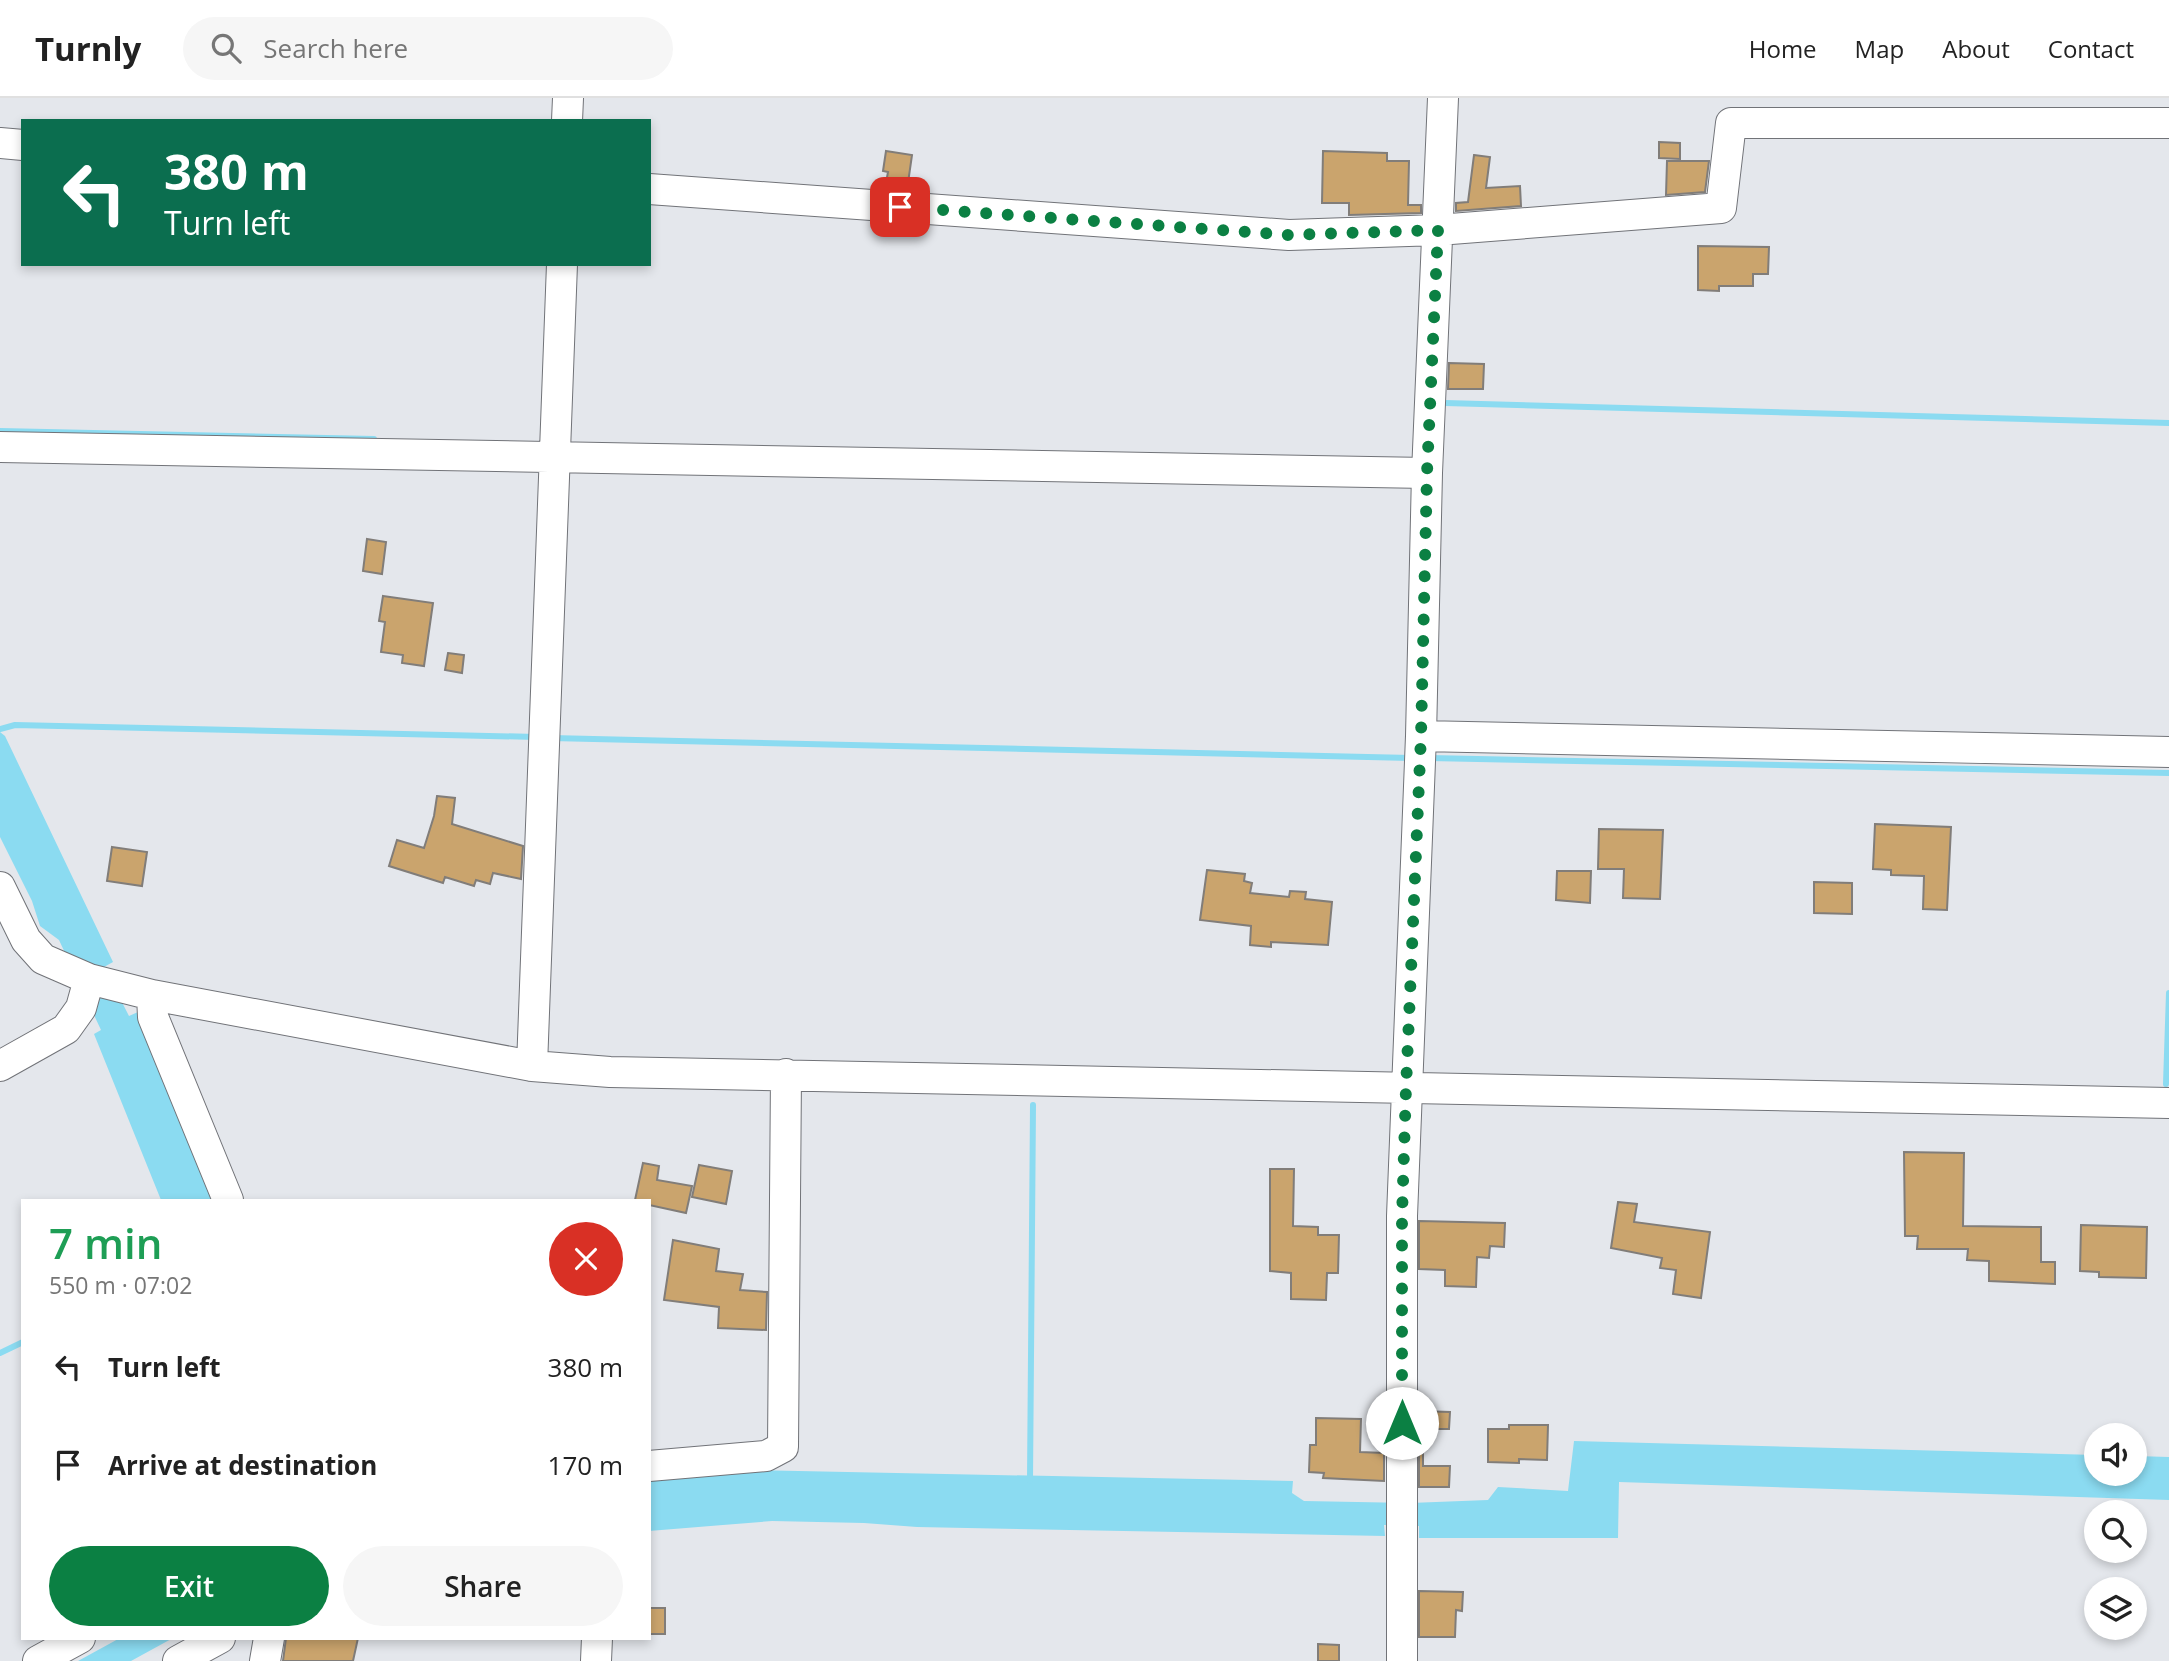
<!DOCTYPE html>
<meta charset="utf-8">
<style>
body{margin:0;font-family:"Open Sans",sans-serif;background:#f6f6f6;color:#222;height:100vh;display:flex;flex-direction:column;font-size:26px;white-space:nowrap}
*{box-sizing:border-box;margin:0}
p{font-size:23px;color:#767676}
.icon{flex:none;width:38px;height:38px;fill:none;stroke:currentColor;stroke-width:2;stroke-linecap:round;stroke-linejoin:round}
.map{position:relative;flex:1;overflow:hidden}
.panel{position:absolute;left:21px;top:1101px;width:630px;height:441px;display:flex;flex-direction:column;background:#fff;border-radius:0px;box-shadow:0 4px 10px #0003}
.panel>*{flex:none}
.banner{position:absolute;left:21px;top:21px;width:630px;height:147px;border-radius:0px;box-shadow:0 4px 10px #0003;background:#0b6e4f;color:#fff;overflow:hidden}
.fabs{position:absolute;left:2084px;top:1325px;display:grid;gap:14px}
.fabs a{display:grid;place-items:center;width:63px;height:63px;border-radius:50%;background:#fff;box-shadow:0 4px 10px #0003;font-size:35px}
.pin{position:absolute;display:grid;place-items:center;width:60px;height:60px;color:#fff;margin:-30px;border-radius:14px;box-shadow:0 4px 10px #0006}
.me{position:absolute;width:77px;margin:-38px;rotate:0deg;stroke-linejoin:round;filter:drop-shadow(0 0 5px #0008)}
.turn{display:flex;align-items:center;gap:24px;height:147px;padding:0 28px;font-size:32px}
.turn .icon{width:91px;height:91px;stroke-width:2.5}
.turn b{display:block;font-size:49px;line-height:60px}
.round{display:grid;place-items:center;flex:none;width:74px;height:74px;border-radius:37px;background:#f6f6f6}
.head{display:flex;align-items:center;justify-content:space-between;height:119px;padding:0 28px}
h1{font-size:42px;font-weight:600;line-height:52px;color:#1e9e55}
.primary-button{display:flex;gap:14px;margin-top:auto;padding:14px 28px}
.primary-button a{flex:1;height:80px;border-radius:42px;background:#0b8043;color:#fff;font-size:28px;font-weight:600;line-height:80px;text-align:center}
.primary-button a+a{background:#f6f6f6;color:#222}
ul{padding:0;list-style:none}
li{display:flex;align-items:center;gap:21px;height:98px;padding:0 28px}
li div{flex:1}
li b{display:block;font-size:26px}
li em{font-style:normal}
header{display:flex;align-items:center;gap:42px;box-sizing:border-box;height:98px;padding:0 35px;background:#fff;border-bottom:2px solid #e0e0e0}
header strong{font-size:33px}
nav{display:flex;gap:38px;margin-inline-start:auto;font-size:24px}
.search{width:490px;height:63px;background:#f6f6f6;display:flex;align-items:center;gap:18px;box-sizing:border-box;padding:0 24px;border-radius:38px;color:#767676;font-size:26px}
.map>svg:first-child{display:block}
</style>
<header>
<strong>Turnly</strong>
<div class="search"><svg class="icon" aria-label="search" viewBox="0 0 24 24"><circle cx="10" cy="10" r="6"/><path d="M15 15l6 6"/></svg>Search here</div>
<nav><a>Home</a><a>Map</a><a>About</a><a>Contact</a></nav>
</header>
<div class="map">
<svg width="2169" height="1563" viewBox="0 0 2169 1563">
<rect width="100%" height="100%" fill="#e4e7ec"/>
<path fill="#8bdbf1" d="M0 634 5 638 113 864 104 869 129 918 138 914 212 1102H161L94 936 101 932 59 842 40 828 32 803 0 739Z
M1574 1343 2096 1357V1376H2135V1358L2169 1359V1402L1619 1384 1618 1440H1419V1428L1384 1427 1385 1438 917 1429 864 1425 772 1423 649 1433V1381L754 1372 1293 1383 1292 1395 1304 1403 1410 1405 1488 1402 1498 1389 1568 1393Z
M120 1540H173L131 1563H78Z"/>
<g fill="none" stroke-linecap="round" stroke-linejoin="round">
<path stroke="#8bdbf1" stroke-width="6" d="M1445 305 2169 325
M0 333 374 341
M0 631 15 627 536 639
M551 640 1411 660
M1429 660 2169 675
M2166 986 2169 895
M0 1255 23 1244
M1030 1383 1033 1007"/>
</g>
<path fill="#caa46d" stroke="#817d79" stroke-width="2" d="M1659 44 1680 45V61L1659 60Z
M886 53 912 57 907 92 885 90 888 74 883 73Z
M1323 53 1387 55V63H1409L1408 107H1421V115L1349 117V105H1322Z
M1474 57 1490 59 1486 90 1520 88 1521 108 1456 113V105L1468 104Z
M1667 63H1709L1705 94 1666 97Z
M1698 148 1769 149 1768 176H1753V188H1719V193L1698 192Z
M1449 265 1484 266 1483 291H1448Z
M367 441 386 444 382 476 363 473Z
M383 498 433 505 424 568 402 565 403 557 381 554 385 524 379 523Z
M448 555 464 557 462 575 445 572Z
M437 698 455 700 452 726 523 748 521 781 493 775 490 786 476 782 474 788 445 779 443 785 389 768 397 742 424 750 434 718Z
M1875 726 1951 729 1947 812 1923 811 1924 778 1891 777V772L1873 771Z
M1599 731 1663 732 1660 801 1623 800 1624 771H1598Z
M112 749 147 754 142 788 107 783Z
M1207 772 1245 776 1244 783 1252 785 1250 795 1289 799 1290 793 1306 794 1305 801 1332 804 1328 847 1271 844V849L1250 847 1251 828 1200 822Z
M1557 773H1591L1590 805 1556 802Z
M1814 784 1852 785V816L1814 815Z
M1904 1054 1964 1055 1963 1128 2041 1129V1164H2055V1186L1989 1183V1163L1967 1162 1968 1151H1917L1918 1138H1905Z
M643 1065 659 1068 657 1082 692 1088 686 1115 649 1107V1102H635Z
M699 1067 732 1073 726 1106 692 1099Z
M1270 1071H1294L1293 1128 1318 1129V1137H1339L1338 1175H1327L1326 1202 1291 1201V1175L1270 1173Z
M1618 1104 1637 1106 1634 1124 1710 1134 1701 1200 1673 1196 1676 1172 1660 1170 1662 1160 1611 1150Z
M1419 1123 1505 1125 1504 1149 1490 1148 1489 1160 1477 1159 1476 1189 1445 1188V1172L1419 1171Z
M2081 1127 2147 1129 2146 1180 2099 1179V1174L2080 1173Z
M673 1142 719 1151 716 1173 743 1176 740 1192 767 1194 766 1232 718 1230 719 1209 664 1202Z
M1419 1313 1450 1314 1449 1331H1419Z
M1316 1320 1361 1321 1360 1354 1384 1355V1383L1323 1380 1324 1375 1309 1374 1310 1347H1316Z
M1509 1327H1548L1547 1362 1519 1361V1365L1488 1364V1331H1509Z
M1419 1355H1423V1368H1450L1449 1389H1419Z
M1419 1493 1463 1494 1462 1513 1456 1512 1455 1539H1419Z
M649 1510H665V1536H649Z
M286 1540H358L353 1563H283Z
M1318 1546 1339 1547V1563H1318Z"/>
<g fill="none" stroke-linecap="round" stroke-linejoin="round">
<g stroke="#717378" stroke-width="32">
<path id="minor" d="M567 23 568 0
M0 45 23 47
M649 91 1289 137 1438 132 1721 110 1731 25H2169
M0 349 1427 375
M1421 638 2169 654
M0 789 26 842 43 861 89 881 152 897 532 968 610 974 2169 1005
M152 897 153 919 228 1102
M0 968 66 931 81 910 89 881
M532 968 562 166
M649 1368 766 1358 783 1349 786 976
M38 1563 80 1540
M178 1563 220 1540
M265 1563 269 1540
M596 1563 597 1540
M1402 1563V1118L1421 638 1427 375 1443 0"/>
</g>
<use href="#minor" stroke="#fff" stroke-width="30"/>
</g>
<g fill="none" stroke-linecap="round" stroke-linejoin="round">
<path stroke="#0b8043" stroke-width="12" stroke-dasharray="0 21.6" d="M900 109 1289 137 1438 132 1427 375 1421 638 1406 990 1402 1118V1325"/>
</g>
</svg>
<div class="fabs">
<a><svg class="icon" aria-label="sound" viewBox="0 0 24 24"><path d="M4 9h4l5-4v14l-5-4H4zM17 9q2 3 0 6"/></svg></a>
<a><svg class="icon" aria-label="search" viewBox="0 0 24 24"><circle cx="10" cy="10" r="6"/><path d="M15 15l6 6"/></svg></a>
<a><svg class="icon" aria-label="layers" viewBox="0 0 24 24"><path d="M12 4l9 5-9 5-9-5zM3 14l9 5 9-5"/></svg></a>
</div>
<div class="pin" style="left:900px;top:109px;background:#d93025"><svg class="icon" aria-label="arrive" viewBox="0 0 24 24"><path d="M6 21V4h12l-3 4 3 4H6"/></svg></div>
<svg class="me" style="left:1402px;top:1325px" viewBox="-20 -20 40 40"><circle r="19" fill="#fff"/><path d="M0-13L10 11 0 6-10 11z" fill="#0b8043"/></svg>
<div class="banner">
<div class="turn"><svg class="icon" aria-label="left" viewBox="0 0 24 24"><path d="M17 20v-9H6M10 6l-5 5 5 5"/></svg><div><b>380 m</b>Turn left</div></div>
</div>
<section class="panel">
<div class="head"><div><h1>7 min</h1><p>550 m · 07:02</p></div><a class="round" style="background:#d93025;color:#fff"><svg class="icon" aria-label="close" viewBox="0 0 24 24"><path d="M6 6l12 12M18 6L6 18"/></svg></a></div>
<ul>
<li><svg class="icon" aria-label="left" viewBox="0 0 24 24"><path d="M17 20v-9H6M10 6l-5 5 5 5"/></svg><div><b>Turn left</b></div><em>380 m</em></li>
<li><svg class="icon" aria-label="arrive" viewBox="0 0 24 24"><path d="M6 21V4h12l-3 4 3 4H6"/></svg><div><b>Arrive at destination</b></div><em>170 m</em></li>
</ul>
<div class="primary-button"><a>Exit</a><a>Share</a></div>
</section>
</div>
